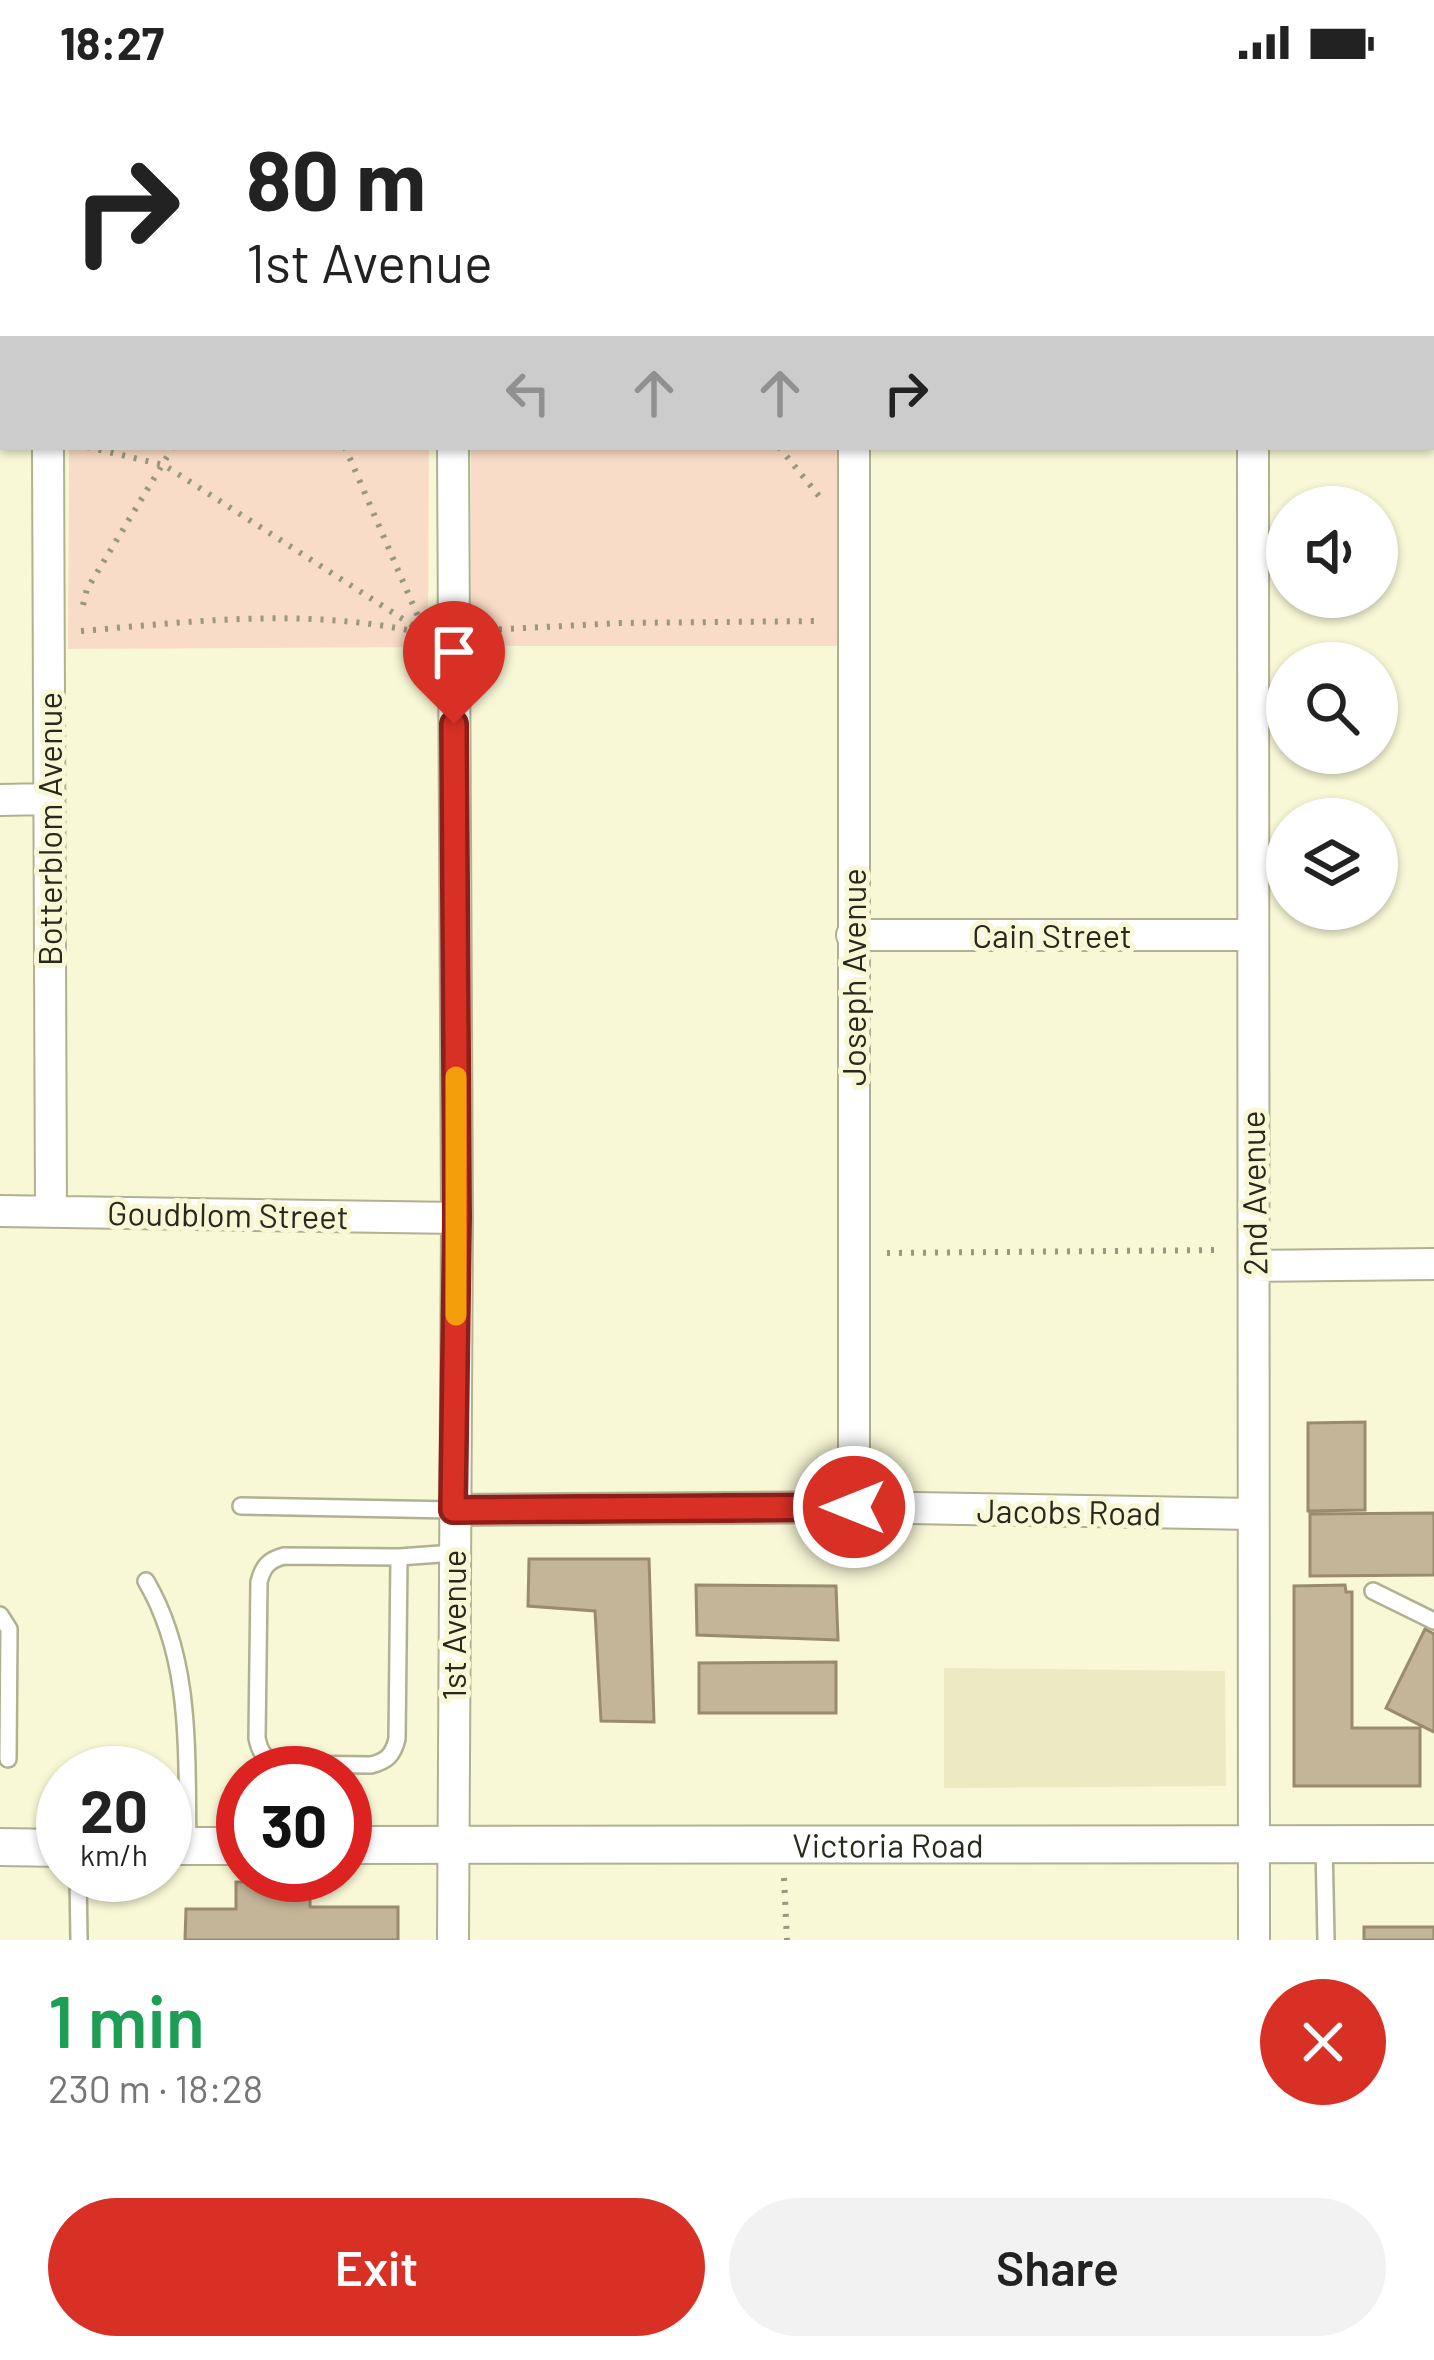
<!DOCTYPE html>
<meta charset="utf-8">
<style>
body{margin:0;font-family:Barlow,sans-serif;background:#f2f2f2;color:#222;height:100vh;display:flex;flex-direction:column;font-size:45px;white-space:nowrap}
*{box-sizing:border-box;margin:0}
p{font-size:39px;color:#767676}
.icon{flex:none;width:66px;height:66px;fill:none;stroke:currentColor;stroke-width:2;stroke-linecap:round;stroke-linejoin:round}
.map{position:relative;height:1856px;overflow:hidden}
.panel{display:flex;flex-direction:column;background:#fff;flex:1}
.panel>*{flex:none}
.hud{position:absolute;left:0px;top:0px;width:1434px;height:366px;box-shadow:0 3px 9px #0004;background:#fff;color:#222;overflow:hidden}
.tools{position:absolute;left:1266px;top:402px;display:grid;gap:24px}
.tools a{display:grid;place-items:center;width:132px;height:132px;border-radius:50%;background:#fff;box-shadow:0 3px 9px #0004;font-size:60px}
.speed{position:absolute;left:36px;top:1662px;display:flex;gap:24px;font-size:60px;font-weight:700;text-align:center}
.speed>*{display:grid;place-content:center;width:156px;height:156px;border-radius:50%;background:#fff;box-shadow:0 3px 9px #0004;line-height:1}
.speed small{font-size:30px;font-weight:400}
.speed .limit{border:18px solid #d22;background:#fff;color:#111}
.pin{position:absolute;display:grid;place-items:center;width:102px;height:102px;color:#fff;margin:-123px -51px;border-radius:50% 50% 50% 0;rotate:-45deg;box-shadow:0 0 12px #0007}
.pin .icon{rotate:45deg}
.me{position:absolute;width:132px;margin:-66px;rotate:270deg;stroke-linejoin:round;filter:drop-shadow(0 0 9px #0008)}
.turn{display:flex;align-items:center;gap:42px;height:252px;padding:0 48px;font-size:54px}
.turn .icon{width:156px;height:156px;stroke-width:2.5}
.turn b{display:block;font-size:84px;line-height:102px}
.lanes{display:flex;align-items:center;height:114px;padding:0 48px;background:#0003;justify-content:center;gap:60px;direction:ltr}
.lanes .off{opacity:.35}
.round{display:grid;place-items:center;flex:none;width:126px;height:126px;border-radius:63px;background:#f2f2f2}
.summary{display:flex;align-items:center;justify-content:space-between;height:204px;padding:0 48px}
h1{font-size:72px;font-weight:600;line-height:90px;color:#1e9e55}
.cta{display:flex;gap:24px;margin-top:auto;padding:24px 48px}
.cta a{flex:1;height:138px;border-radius:72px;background:#d93025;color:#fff;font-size:48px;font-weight:600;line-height:138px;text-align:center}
.cta a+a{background:#f2f2f2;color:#222}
.status{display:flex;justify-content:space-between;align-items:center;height:84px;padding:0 60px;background:#fff;direction:ltr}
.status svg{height:33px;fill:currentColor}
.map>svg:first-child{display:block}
</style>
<div class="status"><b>18:27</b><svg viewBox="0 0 49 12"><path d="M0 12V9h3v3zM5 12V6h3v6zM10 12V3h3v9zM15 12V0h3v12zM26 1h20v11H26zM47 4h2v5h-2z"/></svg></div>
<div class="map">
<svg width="1434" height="1856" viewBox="0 0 1434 1856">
<rect width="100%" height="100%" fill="#f8f7d6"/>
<path fill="#ebeac3" d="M944 1584 1225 1587 1226 1702 944 1704Z"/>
<path fill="#f9dcc7" d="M510 0H855L503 3Z
M69 363H429L428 563 68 565Z
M471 363H845L839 562H471Z"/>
<path fill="#c4b598" stroke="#998b6f" stroke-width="3" d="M1365 1338V1426L1308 1427V1339Z
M1434 1429V1491L1310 1492V1430Z
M529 1475H649L654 1638 601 1637 595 1527 528 1522Z
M696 1501 836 1502 838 1556 697 1551Z
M1345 1501 1346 1508H1352V1644H1420V1702H1294V1502Z
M1425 1545 1434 1550V1648L1386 1624Z
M836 1578V1629H699V1579Z
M236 1798H310V1823H398V1856H185L186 1825H236Z
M1364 1843H1434V1856H1364Z"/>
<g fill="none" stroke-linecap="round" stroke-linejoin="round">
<g stroke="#b1b192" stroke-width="20">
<path id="service" d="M1188 3 1202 0
M241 1422 453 1426
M399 1473 397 1655C393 1671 387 1677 371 1681L282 1680C266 1676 260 1670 257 1654L259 1498C263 1482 269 1476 284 1472L399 1473 454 1469
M146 1497C193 1577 186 1671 188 1760
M1373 1507 1434 1537
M0 1531 9 1545 8 1675
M1324 1760 1326 1856
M78 1791 79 1856"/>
</g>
<g stroke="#b1b192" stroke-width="34">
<path id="minor" d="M453 0V3
M50 3V0
M1254 3V0
M0 134H3
M1431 273H1434
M48 363 51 1127
M1253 363 1254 1856
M0 716 49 715
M852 851H1251
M0 1127 457 1134
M1254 1182 1434 1180
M854 1423V363
M453 1426 854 1423 1253 1430
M453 1856 457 1134 453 363"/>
</g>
<g stroke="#b1b192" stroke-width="40">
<g id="tertiary">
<path id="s1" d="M345 1761 1434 1760"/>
<path d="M165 1762H243"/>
<path d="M0 1763 63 1764"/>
</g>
</g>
<path stroke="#989780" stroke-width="6" stroke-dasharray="3 9" stroke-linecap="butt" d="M121 0V3
M508 0V3
M819 0 820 3
M372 3 375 0
M87 363 164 381 423 548
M345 363 420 537
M779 363 823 417
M83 521 87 505 173 363
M487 546 619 539 821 537
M81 547C197 537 311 523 426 550
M887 1169 1221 1166
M784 1794 787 1856"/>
<use href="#service" stroke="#fff" stroke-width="15"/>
<use href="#minor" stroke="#fff" stroke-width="30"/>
<use href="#tertiary" stroke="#fff" stroke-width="36"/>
</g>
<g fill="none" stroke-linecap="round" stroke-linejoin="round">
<g stroke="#8d1f18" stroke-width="30">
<path id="route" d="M454 640 457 1134 453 1426 854 1423"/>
</g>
<use href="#route" stroke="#d93025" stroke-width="21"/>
<path stroke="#f59e0b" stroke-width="21" d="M456 1231V993"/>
</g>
<g text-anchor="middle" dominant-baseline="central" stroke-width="10" stroke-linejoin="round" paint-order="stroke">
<g font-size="33" fill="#28281c" stroke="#f8f7d6">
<text transform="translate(49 745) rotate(-90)">Botterblom Avenue</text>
<text x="1052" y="851">Cain Street</text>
<text transform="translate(853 893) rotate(-90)">Joseph Avenue</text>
<text transform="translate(1253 1109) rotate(-91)">2nd Avenue</text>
<text transform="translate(228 1130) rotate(1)">Goudblom Street</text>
<text transform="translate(1069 1427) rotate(1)">Jacobs Road</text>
<text transform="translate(453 1541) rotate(-90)">1st Avenue</text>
<text stroke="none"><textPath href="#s1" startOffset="543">Victoria Road</textPath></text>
</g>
</g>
</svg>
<div class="tools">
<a><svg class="icon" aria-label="sound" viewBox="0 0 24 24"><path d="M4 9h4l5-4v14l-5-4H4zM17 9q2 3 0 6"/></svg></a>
<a><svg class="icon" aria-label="search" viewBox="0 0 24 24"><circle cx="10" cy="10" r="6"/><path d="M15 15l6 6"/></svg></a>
<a><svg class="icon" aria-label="layers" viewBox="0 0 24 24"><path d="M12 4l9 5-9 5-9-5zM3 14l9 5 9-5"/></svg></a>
</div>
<div class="speed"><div>20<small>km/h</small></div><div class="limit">30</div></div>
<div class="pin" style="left:454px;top:640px;background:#d93025"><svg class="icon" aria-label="arrive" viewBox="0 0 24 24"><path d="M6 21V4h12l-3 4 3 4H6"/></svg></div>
<svg class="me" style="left:854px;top:1423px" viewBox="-20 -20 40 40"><circle r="17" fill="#d93025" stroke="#fff" stroke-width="3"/><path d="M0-11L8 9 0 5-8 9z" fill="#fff"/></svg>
<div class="hud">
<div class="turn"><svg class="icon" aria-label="right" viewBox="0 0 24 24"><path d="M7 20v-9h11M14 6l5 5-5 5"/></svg><div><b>80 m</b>1st Avenue</div></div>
<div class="lanes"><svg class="icon off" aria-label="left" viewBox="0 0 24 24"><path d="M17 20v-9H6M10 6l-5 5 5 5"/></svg><svg class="icon off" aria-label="ahead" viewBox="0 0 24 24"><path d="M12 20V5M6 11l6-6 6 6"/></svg><svg class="icon off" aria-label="ahead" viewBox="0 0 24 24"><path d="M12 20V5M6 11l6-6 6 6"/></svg><svg class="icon" aria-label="right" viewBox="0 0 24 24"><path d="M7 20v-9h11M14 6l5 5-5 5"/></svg></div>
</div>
</div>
<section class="panel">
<div class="summary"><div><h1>1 min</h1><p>230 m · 18:28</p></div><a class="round" style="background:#d93025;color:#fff"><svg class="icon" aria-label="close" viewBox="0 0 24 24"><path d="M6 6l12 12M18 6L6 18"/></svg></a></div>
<div class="cta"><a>Exit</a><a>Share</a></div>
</section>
